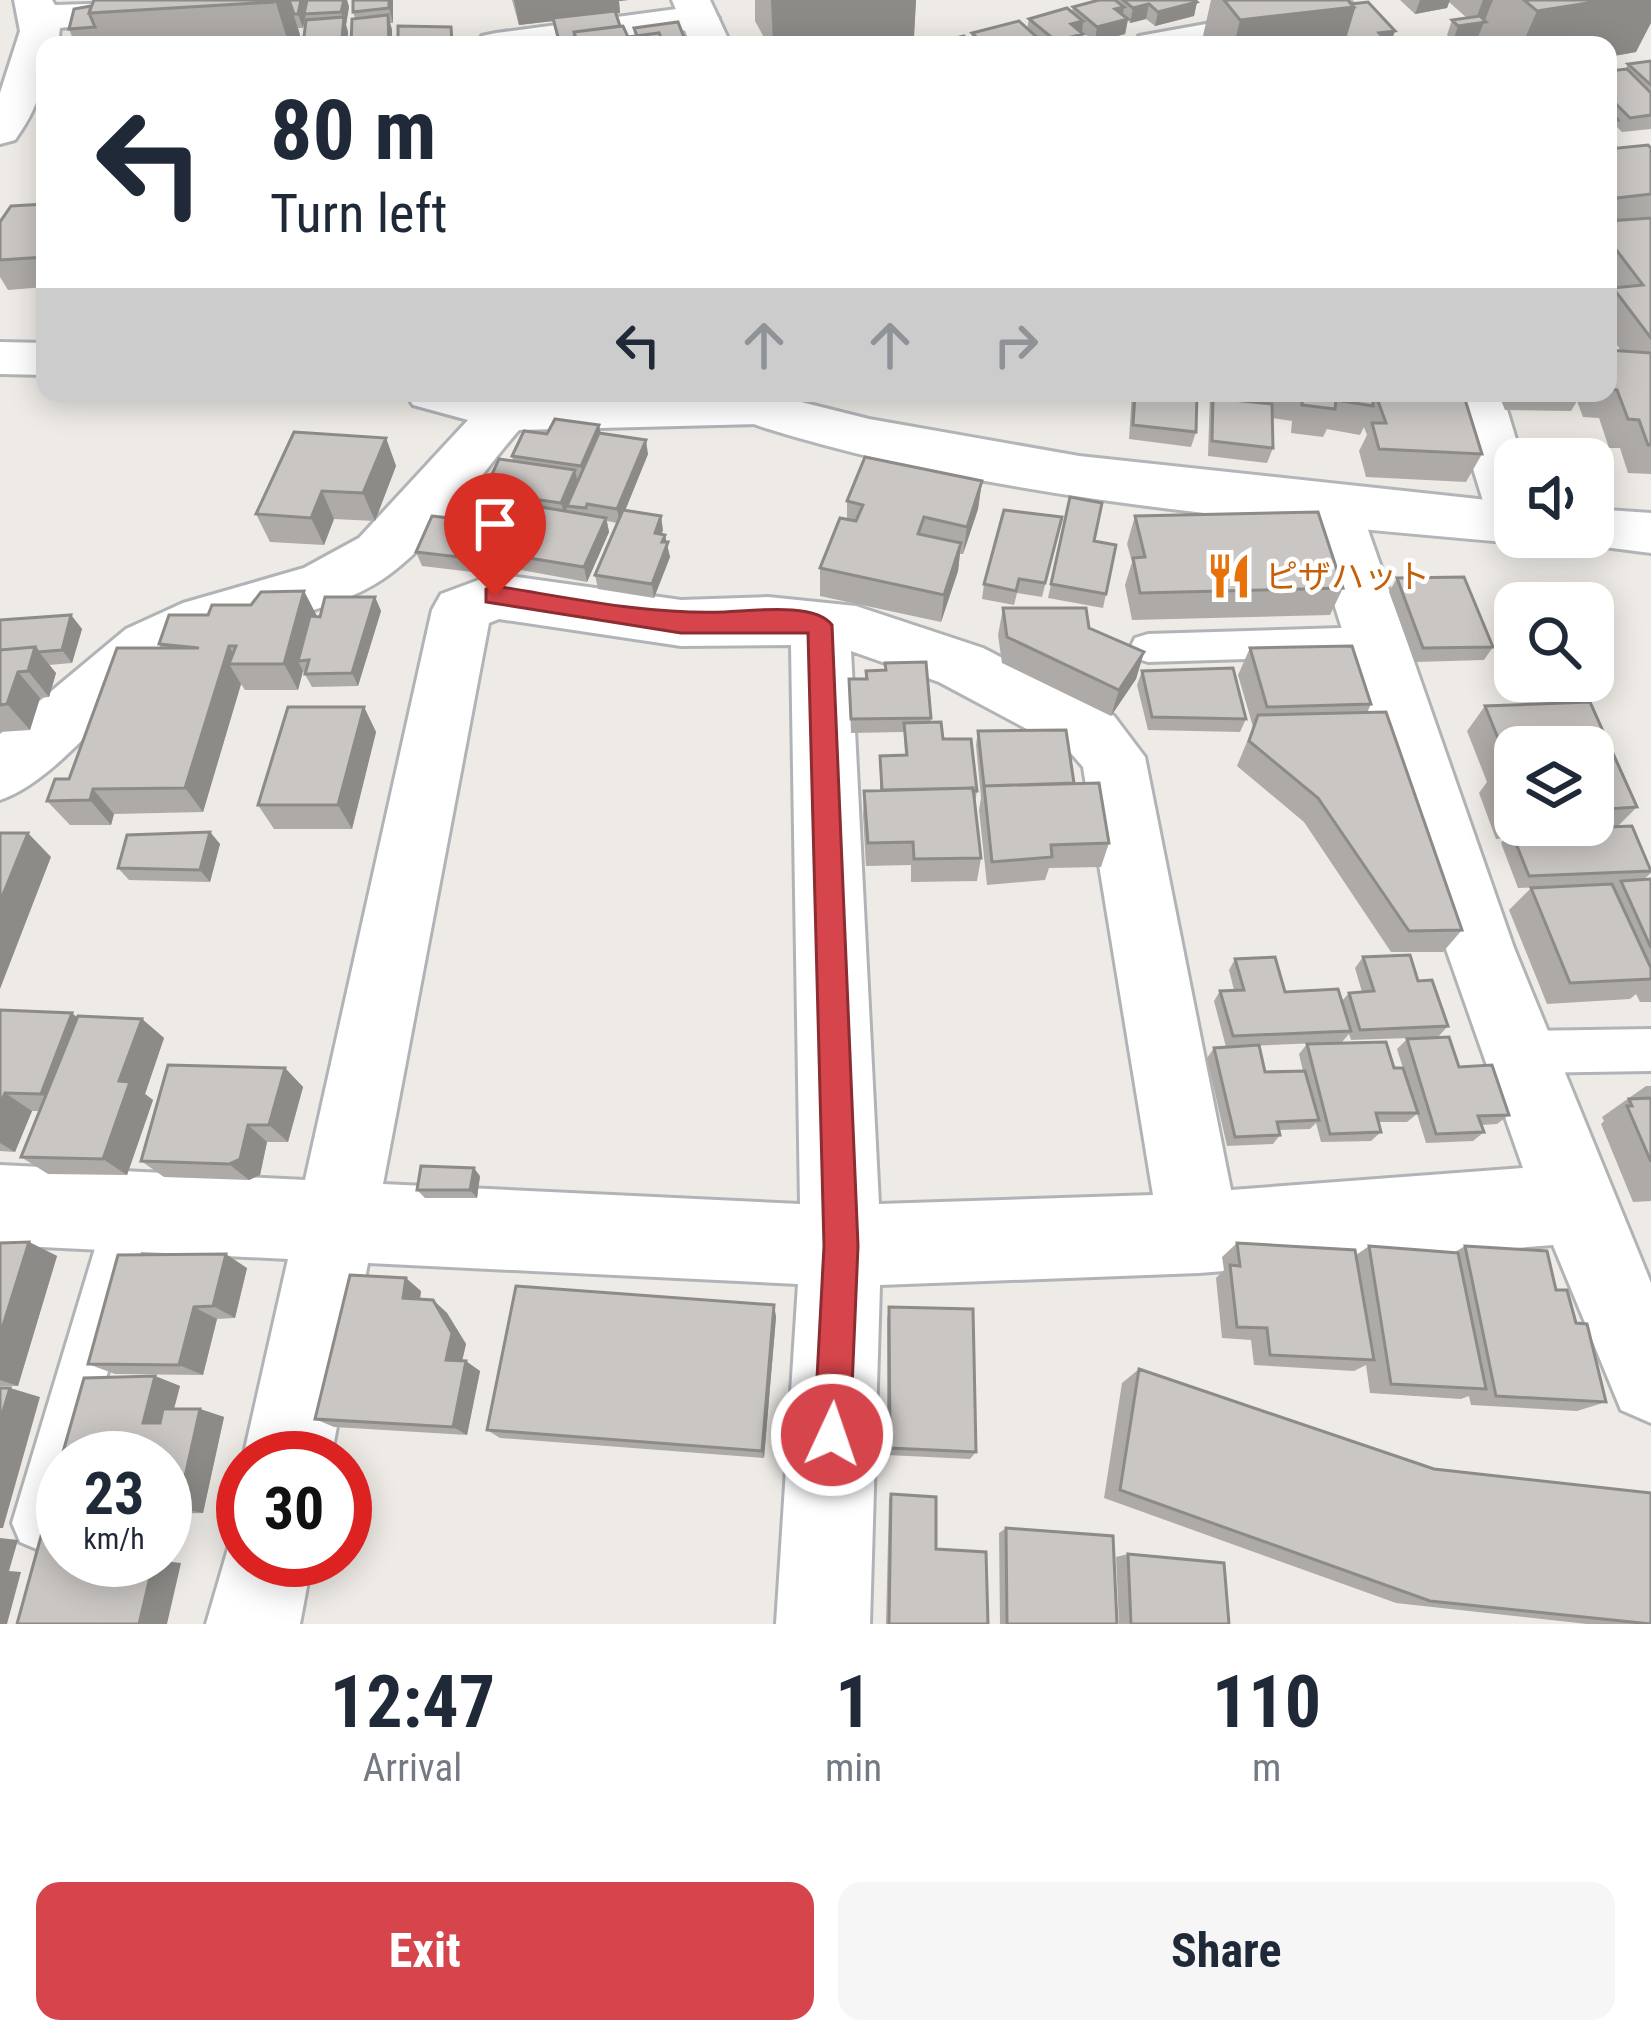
<!DOCTYPE html>
<meta charset="utf-8">
<style>
body{margin:0;font-family:"Roboto Condensed","Noto Sans JP",sans-serif;background:#f6f6f7;color:#1f2937;height:100vh;display:flex;flex-direction:column;font-size:45px;white-space:nowrap}
*{box-sizing:border-box;margin:0}
p{font-size:39px;color:#747a83}
.icon{flex:none;width:66px;height:66px;fill:none;stroke:currentColor;stroke-width:2;stroke-linecap:round;stroke-linejoin:round}
.map{position:relative;height:1624px;overflow:hidden}
.side{display:flex;flex-direction:column;background:#fff;flex:1}
.side>*{flex:none}
.guide{position:absolute;left:36px;top:36px;width:1581px;height:366px;border-radius:24px;box-shadow:0 6px 30px #0003;background:#fff;color:#1f2937;overflow:hidden}
.buttons{position:absolute;left:1494px;top:438px;display:grid;gap:24px}
.buttons a{display:grid;place-items:center;width:120px;height:120px;border-radius:24px;background:#fff;box-shadow:0 6px 30px #0003;font-size:60px}
.speed{position:absolute;left:36px;top:1431px;display:flex;gap:24px;font-size:60px;font-weight:700;text-align:center}
.speed>*{display:grid;place-content:center;width:156px;height:156px;border-radius:50%;background:#fff;box-shadow:0 6px 30px #0003;line-height:1}
.speed small{font-size:30px;font-weight:400}
.speed .limit{border:18px solid #d22;background:#fff;color:#111}
.pin{position:absolute;display:grid;place-items:center;width:102px;height:102px;color:#fff;margin:-123px -51px;border-radius:50% 50% 50% 0;rotate:-45deg;box-shadow:0 0 12px #0007}
.pin .icon{rotate:45deg}
.me{position:absolute;width:132px;margin:-66px;rotate:3deg;stroke-linejoin:round;filter:drop-shadow(0 0 9px #0008)}
.turn{display:flex;align-items:center;gap:42px;height:252px;padding:0 36px;font-size:54px}
.turn .icon{width:156px;height:156px;stroke-width:2.5}
.turn b{display:block;font-size:84px;line-height:102px}
.lanes{display:flex;align-items:center;height:114px;padding:0 36px;background:#0003;justify-content:center;gap:60px;direction:ltr}
.lanes .off{opacity:.35}
.eta{display:flex;justify-content:space-evenly;align-items:center;height:204px;text-align:center}
.eta b{font-size:72px;font-weight:700;line-height:84px}
.action{display:flex;gap:24px;margin-top:auto;padding:24px 36px}
.action a{flex:1;height:138px;border-radius:24px;background:#d6454c;color:#fff;font-size:48px;font-weight:700;line-height:138px;text-align:center}
.action a+a{background:#f6f6f7;color:#1f2937}
.map>svg:first-child{display:block}
</style>
<div class="map">
<svg width="1651" height="1624" viewBox="0 0 1651 1624">
<rect width="100%" height="100%" fill="#eeebe6"/>
<g fill="none" stroke-linecap="round" stroke-linejoin="round">
<g stroke="#b1b4b7" stroke-width="6">
<path id="lane" d="M1373 627 1386 631 1391 641 1386 651 1373 655 1148 662 1135 658 1130 648 1135 638 1148 634Z
M1651 1029V1071L1519 1073 1504 1067 1497 1052 1504 1037 1519 1031Z
M129 1189 146 1195 152 1212 84 1458H63V1529L58 1542 39 1550 20 1542 12 1523 106 1212 112 1195Z"/>
</g>
<g stroke="#b1b4b7" stroke-width="6">
<path id="street" d="M14 0H52L55 5 219 0 200 12 60 28 58 45H45C45 84 38 108 15 140L0 144V93L20 31Z
M1309 0H1349L1359 12C1339 41 1172 45 1133 45L1139 36 1312 5Z
M699 6 719 18 713 26 586 45H476L482 36 496 33Z
M0 342 45 343V375L0 374Z
M405 393 584 397 771 393 785 407 778 419 759 424 519 430C478 477 428 553 375 584 308 623 226 622 161 666 109 703 58 780 0 800V734L126 629 183 603 304 568 359 538 468 420 413 405Z
M1450 393H1502L1522 459H1515V537H1534L1514 543 1494 537Z
M1332 487 1352 493 1360 507 1514 948 1651 1283V1423L1621 1410 1553 1245 1199 1273 880 1285 870 1624H776L798 1284 368 1263 331 1458H243L288 1259 0 1245V1165L305 1180 432 610 441 594 495 574 681 600 768 597 856 606 983 648 1114 716 1145 757 1231 1190 1523 1168 1407 838 1304 507 1312 493ZM499 619 681 646 791 645 800 1204 383 1184 489 623ZM851 651 939 682 1070 752 1083 767 1153 1195 879 1204Z
M243 1524V1560H312L300 1624H206L234 1528Z"/>
</g>
<g stroke="#b3b6b9" stroke-width="6">
<path id="secondary" d="M672 0H710L731 45H691Z
M739 393H791L789 399 869 419 1079 456 1515 503V537H1535L1515 543C1264 520 1004 502 762 427L740 419 733 407Z
M1593 509 1651 513V553L1573 543 1569 537H1593Z"/>
</g>
<use href="#lane" fill="#fff" fill-rule="evenodd"/>
<use href="#street" fill="#fff" fill-rule="evenodd"/>
<use href="#secondary" fill="#fff" fill-rule="evenodd"/>
</g>
<path fill="#aeaaa8" fill-rule="evenodd" d="M347 0 349 7 346 25 348 32 347 45H303L305 17 303 28H298L300 35 299 45H104L102 41 75 44 69 29 91 6Z
M393 0V23H390L392 30 355 18 353 12Z
M512 0H628L619 1 620 13H616L620 26 628 37 635 36 634 28 687 45H558L554 21 519 25Z
M755 0H916L914 36 852 45H768L755 21Z
M1099 0H1195L1197 2 1194 16 1155 26 1146 19 1130 23 1128 20 1125 34 1095 42 1081 31V45H929L971 42 972 33 1027 29 1029 19 1072 12 1073 7Z
M1211 0H1348L1390 45H1201Z
M1400 0H1651L1636 52 1608 57V45H1478L1476 43 1478 37 1453 41 1447 35 1452 20 1467 18 1449 2 1447 8 1415 14Z
M1651 61V129L1622 132 1615 125 1608 138V71L1625 70 1628 64Z
M1651 148V474L1628 473 1620 448H1609L1599 418 1583 417 1577 401 1571 411 1505 410 1498 393H1608V350L1621 351 1608 332V297L1610 293 1608 290V149Z
M45 204V287L8 290 0 277V222Z
M992 393H1071V396L1046 393 1045 400Z
M1132 393H1197L1196 432 1191 447 1129 439Z
M1210 393H1266L1265 404H1268L1271 393H1463L1482 454 1466 482 1366 477 1359 451 1367 435 1364 427 1360 435 1327 429 1323 437 1291 433 1292 421 1272 418 1273 448 1267 463 1208 456Z
M601 433 648 454 625 511 661 516 662 534 670 557 654 598 598 589 595 575 617 523 607 521 609 532 587 582 521 570 517 556 537 513 488 506 484 492 513 461 512 456Z
M386 438 396 466 375 521 334 519 324 545 270 542 256 514Z
M982 481 978 509 963 554H960L958 571 941 622 820 596V568L847 519V501Z
M1070 497 1094 541 1106 594 1103 608 1048 598Z
M1135 516 1343 588 1330 615 1132 620 1125 585 1132 562 1127 544Z
M1062 517 1042 597 1017 593 1014 605 982 599 984 584Z
M517 526 521 540 507 576 422 566 416 552Z
M1397 578 1493 647 1484 660 1415 662 1389 592Z
M304 591 317 617 375 597 381 611 358 686 312 687 303 671 298 690H245L241 684 203 812 114 814 111 825H70L47 801 69 779 161 648 159 644 208 615Z
M1003 608 1089 628 1144 652 1136 679 1111 716 1002 663 998 635Z
M71 615 82 629 72 663 49 665 56 673 49 697 40 698 30 730 0 732V620Z
M1250 648 1371 704 1367 713 1462 930 1443 952H1391L1304 822 1237 766 1253 727 1238 675Z
M866 671 931 718V723L977 791 975 803 981 858 977 881 911 882V865L866 866 863 815 864 791 880 790V756L905 755 904 732 851 733 849 679H865Z
M1142 671 1246 719 1240 732 1148 730 1137 685Z
M1590 702 1637 807 1617 827 1632 826 1651 868V873L1643 880 1651 879V1002H1640L1636 994 1630 999 1547 1004 1509 910 1531 888 1574 886 1518 888 1501 843 1505 838 1496 839 1479 793 1487 782 1467 731 1485 706ZM1515 747H1593V825H1515Z
M364 707 376 732 352 829H274L258 805Z
M978 731 1074 783 1109 843 1101 867 1049 868 1045 880 987 885 979 810 981 798 976 745Z
M210 832 220 844 210 882 129 880 118 868Z
M1363 957 1418 981 1448 1026 1438 1037 1351 1040 1349 1034 1342 1042 1226 1047 1214 1001 1220 991 1234 990 1229 970 1235 959 1285 992 1342 1001 1349 993 1362 992 1355 968Z
M0 1010 77 1018 142 1019 164 1038 145 1094 153 1100 127 1175 48 1174 21 1157 39 1111H32L15 1152 0 1151Z
M1407 1039 1459 1067 1509 1115 1497 1124 1481 1125 1484 1132 1473 1141 1426 1143 1417 1114 1407 1122H1378L1381 1132 1371 1141 1321 1142 1316 1123 1310 1129 1279 1130 1280 1135 1273 1144 1227 1146 1207 1058 1214 1048 1265 1072 1303 1071 1299 1054 1307 1044 1394 1068H1403L1397 1049Z
M285 1068 303 1087 288 1142H267L260 1175 249 1180 164 1177 141 1161Z
M1646 1086H1651V1201L1633 1202 1601 1124 1604 1121 1602 1117Z
M480 1176 477 1198H425L417 1190Z
M29 1242 57 1256 18 1386H0V1243Z
M1237 1243 1356 1255 1369 1246 1455 1252 1465 1246 1556 1290 1576 1323 1606 1402 1577 1411 1471 1405 1469 1396 1461 1399 1370 1393 1366 1365 1354 1371 1254 1365 1251 1340 1222 1338 1216 1278 1224 1270 1222 1257Z
M247 1268 235 1318 217 1319 203 1375 115 1374 88 1364Z
M421 1291 420 1299 433 1300 447 1313 466 1344 462 1361 480 1371 467 1435 334 1427 315 1419Z
M774 1305 776 1317 764 1458 500 1438 487 1430Z
M889 1307 976 1452 970 1459 887 1455V1319Z
M1139 1369 1434 1469 1651 1624H1587L1396 1603 1104 1498 1122 1383Z
M155 1376 180 1386 174 1409H200L224 1417 203 1513 165 1514V1458H63V1514L46 1512 84 1378Z
M891 1494 936 1549 988 1624H886L889 1499Z
M1006 1528 1117 1624H1000L999 1533Z
M1128 1554 1229 1624H1119L1116 1557Z"/>
<path fill="#8d8b88" d="M275 0H289L300 35 299 45H289Z
M301 0H309L303 28 298 14Z
M344 0H347L349 7 346 25 348 32 347 45H344L342 38 343 19 341 12Z
M389 0H393V23L389 8Z
M514 0H628L619 1 620 13 519 25Z
M771 0H916L914 36 852 45H773Z
M1420 0H1450L1447 8 1415 14Z
M1483 0H1493L1478 37 1453 41 1458 26 1474 24Z
M1607 0H1651V23L1636 52 1608 57V45H1522L1537 11Z
M1197 2 1194 16 1155 26 1158 12Z
M1149 4 1146 19 1130 23 1133 8Z
M1124 7 1122 21 1128 19 1125 34 1095 42 1097 27 1115 9Z
M1354 7 1342 45H1234L1240 20Z
M388 15 392 30V45H389Z
M1083 21 1081 45H1055L1056 41 1071 24Z
M1395 31 1390 45 1379 33Z
M599 425 602 440 584 481 581 466Z
M386 438 396 466 375 521 363 493Z
M646 440 648 454 620 523 617 509Z
M575 470 578 484 567 506 565 517 561 503Z
M982 481 978 509 963 554 967 527Z
M322 491 334 519 324 545 311 518Z
M661 516 663 530 657 547 655 533Z
M606 518 609 532 587 582 584 567Z
M517 526 521 540 507 576 502 562Z
M665 535 670 557 654 598 652 584Z
M961 543 958 571 941 622 944 595Z
M304 591 318 618 298 661 303 671 298 690 284 664Z
M375 597 381 611 358 686 352 673Z
M71 615 82 629 72 663 62 650Z
M229 646 239 664H229L241 684 203 812 185 788Z
M35 647 56 673 49 697 28 671Z
M1144 652 1136 679 1111 716 1119 690Z
M18 672 40 698 30 730 7 704Z
M364 707 376 732 352 829 338 805Z
M93 789 114 814 111 825 90 800Z
M210 832 220 844 210 882 200 870Z
M28 833 51 857 0 989V902Z
M72 1013 96 1033 67 1112 41 1094Z
M142 1019 164 1038 145 1094 153 1100 127 1175 103 1159 119 1081Z
M285 1068 303 1087 288 1142 269 1125Z
M5 1093 32 1111 15 1152 0 1143V1105Z
M248 1125 267 1142 260 1175 249 1180 229 1164Z
M474 1168 480 1176 477 1198 470 1190Z
M29 1242 57 1256 18 1386 0 1380V1335Z
M226 1254 247 1268 235 1318 213 1306Z
M406 1278 421 1291 418 1310 403 1298Z
M433 1300 447 1313 466 1344 460 1370 446 1360Z
M774 1305 776 1317 764 1458 762 1451Z
M194 1307 217 1319 203 1375 179 1365Z
M466 1361 480 1371 467 1435 453 1427Z
M155 1376 180 1386 168 1431 143 1423Z
M10 1388 40 1397 3 1528H0V1421Z
M200 1409 224 1417 203 1513 178 1508Z
M0 1538 18 1540 9 1571 21 1572 7 1624H0Z
M154 1560 181 1563 167 1624H139Z"/>
<path fill="#cac6c3" stroke="#8d8b88" stroke-width="3" d="M94 0H275L274 2 89 13Z
M289 0H301L298 14H294Z
M307 0H344L341 12 304 14Z
M353 0H389V8L353 12Z
M1099 0H1115L1124 7 1115 9 1128 19 1097 27 1073 7Z
M1123 0H1195L1197 2 1158 12 1149 4 1133 8Z
M1224 0H1348L1354 7 1240 20Z
M1524 0H1607L1537 11Z
M1368 2 1395 31 1379 33 1390 45H1352L1345 37 1354 7 1351 4Z
M91 6 89 13 95 27 69 29 74 9Z
M1067 8 1083 21 1071 24 1083 34 1056 41 1029 19Z
M615 11 620 26 574 32 576 45H560L553 18Z
M388 15 389 45H351L352 19Z
M1480 16 1486 22 1458 26 1452 20Z
M344 17 342 38 323 40V45H303L306 20Z
M1019 21 1041 41 1026 45H985L972 33Z
M678 22 687 45H664L659 33 637 36 634 28Z
M398 26 451 27 452 44 398 45Z
M623 26 628 37 659 33 664 45H578L574 32Z
M964 36 974 45H929Z
M554 38 555 45H533L532 41Z
M1651 61V85L1628 64Z
M1627 69 1651 93V115L1630 118 1608 96V71Z
M1608 106 1618 120 1608 121Z
M1648 145 1651 148V194L1608 199V149Z
M45 204V257L0 260V222L11 206Z
M1651 218V338L1613 288 1643 285 1608 239V221Z
M1608 350 1651 353V445H1648L1639 420 1628 419 1617 390 1608 389Z
M1135 393H1197L1196 432 1133 425Z
M1214 393H1266V400L1214 394Z
M1303 393H1373V406L1336 400 1335 409 1302 405Z
M1375 393H1463L1482 454 1379 449 1372 423H1386Z
M1512 393H1579L1580 396H1513Z
M1213 398 1272 404 1273 448 1212 441Z
M555 419 599 425 581 466 512 456 524 431 547 434Z
M294 432 386 438 363 493 322 491 311 518 256 514Z
M599 433 646 440 617 509 587 504 586 508 567 506Z
M865 457 982 481 967 527 924 517 918 534 961 543 944 595 820 568 840 518 856 521 863 505 847 501Z
M499 459 575 470 561 503 484 492Z
M1070 497 1102 503 1094 541 1116 545 1106 594 1051 584Z
M541 507 606 518 584 567 517 556Z
M623 510 661 516 655 533 665 535 662 542H668L652 584 595 575Z
M1004 510 1062 517 1045 583 1019 579 1016 591 984 584Z
M1318 512 1343 588 1140 593 1133 558 1145 557 1135 516Z
M432 516 517 526 502 562 416 552Z
M1464 577 1493 647 1423 648 1397 578Z
M304 591 284 664H229L236 646H229L185 788 93 789 90 800 47 801 55 779H69L117 648H199L159 644 169 615H208L212 605H251L261 592Z
M325 597H375L352 673 305 674 309 660 298 661 310 616 320 617Z
M1003 608H1086L1089 628 1144 652 1119 690 1007 637Z
M71 615 62 650 38 652 35 647 0 650V620Z
M1352 646 1371 704 1267 707 1250 648Z
M35 647 28 671 18 672 7 704 0 705V650Z
M926 662 931 718 851 719 849 679H867L866 671 886 670 885 663Z
M1233 668 1246 719 1152 717 1142 671Z
M1590 702 1637 807 1593 810V747H1515V811L1498 768H1510L1485 706Z
M288 707H364L338 805H258Z
M1386 712 1462 930 1409 931 1318 798 1249 741 1258 715Z
M941 722 943 739H971L977 791H973V788L882 790 880 756 907 755 904 723Z
M1066 730 1074 783 984 786 978 731Z
M1099 783 1109 843 1051 845 1052 857 992 862 984 786Z
M973 788 981 858 914 859 913 842 868 843 864 791Z
M1632 826 1651 871 1529 876 1511 831Z
M210 832 200 870 118 868 127 835Z
M0 833H28L0 902Z
M1651 879V948L1621 881Z
M1612 884 1651 968V979L1570 983 1531 888Z
M1410 955 1418 981 1432 980 1448 1026 1360 1030 1349 993 1374 991 1363 957Z
M1275 957 1285 992 1338 989 1351 1031 1233 1036 1220 991 1244 990 1235 959Z
M0 1010 72 1013 41 1094 5 1093 0 1105Z
M78 1016 142 1019 119 1081 130 1082 103 1159 21 1157Z
M1449 1037 1459 1067 1492 1065 1509 1115 1478 1116 1484 1132 1436 1134 1407 1039Z
M1386 1042 1394 1068H1403L1418 1113H1376L1381 1132 1330 1134 1307 1044Z
M1259 1045 1265 1072 1305 1071 1319 1120 1277 1122 1280 1135 1235 1137 1214 1048Z
M168 1065 285 1068 269 1125H248L240 1159 229 1164 141 1161Z
M1651 1098V1162L1627 1106H1632L1629 1099Z
M421 1166 474 1168 470 1190H417Z
M29 1242 0 1335V1243Z
M1237 1243 1355 1250 1374 1360 1270 1355 1267 1328 1237 1327 1230 1265 1240 1266Z
M1369 1246 1458 1253 1486 1389 1391 1384Z
M1465 1246 1547 1251 1556 1290H1567L1576 1323 1587 1324 1606 1402 1496 1396Z
M226 1254 213 1306 194 1307 179 1365 88 1364 118 1255Z
M350 1275 406 1278 403 1298 433 1300 452 1333 446 1360 466 1361 453 1427 315 1419Z
M516 1286 774 1305 762 1451 487 1430Z
M889 1307 973 1309 976 1452 890 1448Z
M1139 1369 1434 1469 1651 1493V1624L1430 1601 1120 1490Z
M155 1376 143 1423H160L163 1409H200L178 1508H165V1458H63V1511L46 1512 84 1378Z
M0 1388H10L0 1421Z
M891 1494 936 1497V1549L986 1552 988 1624H889Z
M1006 1528 1113 1536 1117 1624H1007Z
M43 1529H63V1560H154L139 1624H17Z
M1128 1554 1224 1563 1229 1624H1131Z"/>
<path fill="#d6454c" stroke="#8b2d31" stroke-width="3" d="M495 586C571 598 648 615 725 612 752 611 815 602 832 625L858 1246 850 1435 845 1448 832 1453 819 1448 814 1435 824 1246 808 633H681L486 602V589Z"/>
<defs>
<g id="restaurant-bare" transform="scale(3.6)"><path d="M-5-6h1v4h1v-4h1v4h1v-4h1v5L-1.5 .5V6h-2V.5L-5-1ZM5-6V6H3V1.5H1.5Q1.5-4 5-6Z" fill="#e8710a" stroke="#fff" stroke-width="2.5" paint-order="stroke"/></g>
</defs>
<g fill-rule="evenodd">
<use href="#restaurant-bare" x="1229" y="576"/>
</g>
<g text-anchor="middle" dominant-baseline="central" stroke-width="9" stroke-linejoin="round" paint-order="stroke">
<g font-size="33" fill="#c56008" stroke="#fff" text-anchor="start">
<text x="1265" y="576">ピザハット</text>
</g>
</g>
</svg>
<div class="buttons">
<a><svg class="icon" aria-label="sound" viewBox="0 0 24 24"><path d="M4 9h4l5-4v14l-5-4H4zM17 9q2 3 0 6"/></svg></a>
<a><svg class="icon" aria-label="search" viewBox="0 0 24 24"><circle cx="10" cy="10" r="6"/><path d="M15 15l6 6"/></svg></a>
<a><svg class="icon" aria-label="layers" viewBox="0 0 24 24"><path d="M12 4l9 5-9 5-9-5zM3 14l9 5 9-5"/></svg></a>
</div>
<div class="speed"><div>23<small>km/h</small></div><div class="limit">30</div></div>
<div class="pin" style="left:495px;top:596px;background:#d93025"><svg class="icon" aria-label="arrive" viewBox="0 0 24 24"><path d="M6 21V4h12l-3 4 3 4H6"/></svg></div>
<svg class="me" style="left:832px;top:1435px" viewBox="-20 -20 40 40"><circle r="17" fill="#d6454c" stroke="#fff" stroke-width="3"/><path d="M0-11L8 9 0 5-8 9z" fill="#fff"/></svg>
<div class="guide">
<div class="turn"><svg class="icon" aria-label="left" viewBox="0 0 24 24"><path d="M17 20v-9H6M10 6l-5 5 5 5"/></svg><div><b>80 m</b>Turn left</div></div>
<div class="lanes"><svg class="icon" aria-label="left" viewBox="0 0 24 24"><path d="M17 20v-9H6M10 6l-5 5 5 5"/></svg><svg class="icon off" aria-label="ahead" viewBox="0 0 24 24"><path d="M12 20V5M6 11l6-6 6 6"/></svg><svg class="icon off" aria-label="ahead" viewBox="0 0 24 24"><path d="M12 20V5M6 11l6-6 6 6"/></svg><svg class="icon off" aria-label="right" viewBox="0 0 24 24"><path d="M7 20v-9h11M14 6l5 5-5 5"/></svg></div>
</div>
</div>
<section class="side">
<div class="eta">
<div><b>12:47</b><p>Arrival</p></div>
<div><b>1</b><p>min</p></div>
<div><b>110</b><p>m</p></div>
</div>
<div class="action"><a>Exit</a><a>Share</a></div>
</section>
